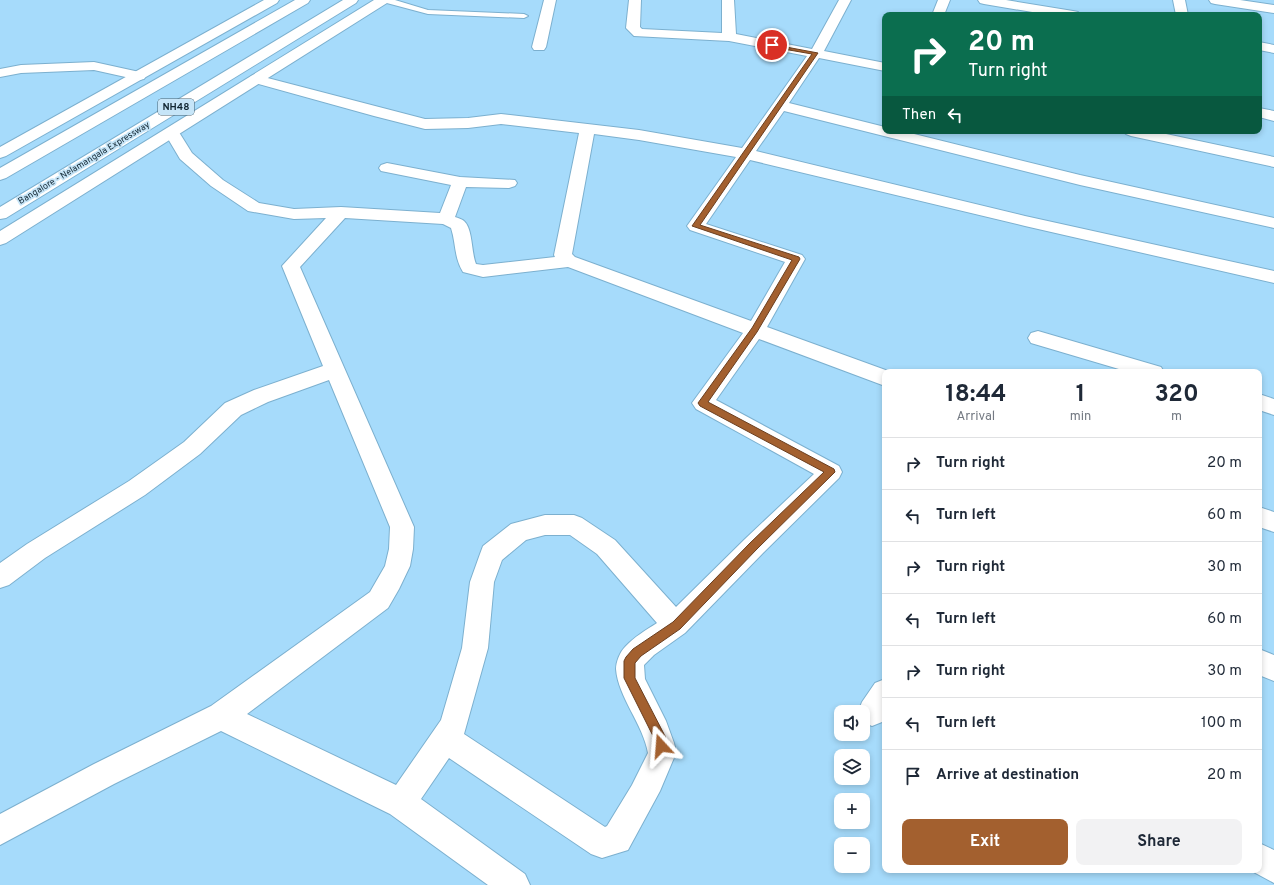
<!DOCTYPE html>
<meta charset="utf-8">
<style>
body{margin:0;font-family:Overpass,sans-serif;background:#f2f2f3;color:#1f2937;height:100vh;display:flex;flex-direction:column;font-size:15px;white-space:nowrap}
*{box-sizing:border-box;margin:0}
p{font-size:13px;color:#747a83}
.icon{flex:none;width:22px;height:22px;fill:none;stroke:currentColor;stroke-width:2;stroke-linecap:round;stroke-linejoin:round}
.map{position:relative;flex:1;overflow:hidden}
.side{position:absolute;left:882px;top:369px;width:380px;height:504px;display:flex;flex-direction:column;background:#fff;border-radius:8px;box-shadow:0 2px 6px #0003}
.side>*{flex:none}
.guide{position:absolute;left:882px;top:12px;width:380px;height:122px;border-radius:8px;box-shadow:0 2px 6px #0003;background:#0b6e4f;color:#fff;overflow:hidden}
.controls{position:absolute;left:834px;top:705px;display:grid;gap:8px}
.controls a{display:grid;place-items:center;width:36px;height:36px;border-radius:8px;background:#fff;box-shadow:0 2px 6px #0003;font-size:20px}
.pin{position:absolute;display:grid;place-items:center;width:34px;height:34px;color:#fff;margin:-17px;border:2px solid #fff;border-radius:50%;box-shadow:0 1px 4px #0007}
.me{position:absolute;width:44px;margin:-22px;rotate:341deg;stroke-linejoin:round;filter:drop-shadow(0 0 3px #0008)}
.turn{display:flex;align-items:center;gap:14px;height:84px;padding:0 20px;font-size:18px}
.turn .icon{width:52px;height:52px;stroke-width:2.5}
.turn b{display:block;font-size:28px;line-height:34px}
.then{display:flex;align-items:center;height:38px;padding:0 20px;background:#0003;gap:8px;font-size:15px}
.eta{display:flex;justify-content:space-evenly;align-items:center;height:68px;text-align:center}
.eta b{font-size:24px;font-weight:700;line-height:28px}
.primary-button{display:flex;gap:8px;margin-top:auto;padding:8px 20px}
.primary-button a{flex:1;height:46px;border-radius:8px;background:#a3602f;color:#fff;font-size:16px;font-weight:700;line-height:46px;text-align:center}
.primary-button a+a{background:#f2f2f3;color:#1f2937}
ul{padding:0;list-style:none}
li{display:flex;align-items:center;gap:12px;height:52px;padding:0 20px;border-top:1px solid #e0e1e3}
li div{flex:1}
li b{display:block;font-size:15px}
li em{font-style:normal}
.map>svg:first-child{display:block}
</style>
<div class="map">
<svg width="1274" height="885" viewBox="0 0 1274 885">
<rect width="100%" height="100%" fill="#a6dbfb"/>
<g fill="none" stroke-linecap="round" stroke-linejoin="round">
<g stroke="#7cb0cf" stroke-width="2">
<path id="lane" d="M382 0H395L428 10 524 14 528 16 524 18 428 14 383 2Z"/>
</g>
<g stroke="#7cb0cf" stroke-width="2">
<path id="street" d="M544 0H556L546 47 544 50H534L532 47Z
M629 0H641L640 27 642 29 722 33V0H734L736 34 812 49 839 0H851L824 51 885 63V71L819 58 789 103 885 127V131H902L1080 175 1274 218V228L1080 185 784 111 756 151 1025 216 1274 271V283L1025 226 750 160 706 224 802 255 805 259 767 327 891 372H885V386L759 339 716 400 839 466 842 472 839 478 763 553 685 633 654 655 644 665 645 679 666 721 674 743 676 753 660 791 628 850 602 858 591 854 449 758 421 799 525 874 530 885H488L390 814 221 731 114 784 0 845V814L94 764 211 706 370 592 385 566 389 549 390 527 329 380 268 402 241 415 200 454 145 495 45 558 9 585 0 588V563L27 544 129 481 184 442 225 403 254 390 323 366 282 266 326 218 294 219 248 211 211 186 180 159 164 132 167 129 172 127 177 129 192 153 223 180 259 203 294 209 341 207 440 213 451 185 381 171 379 168 381 165 387 163 460 177 515 180 517 183 515 186 509 188 466 187 455 217C458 218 462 219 464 221 473 229 471 252 476 264L483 265 555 257 554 255 579 133 501 124 468 128 425 129 374 116 251 82 249 79 251 76 256 75 425 119 468 118 501 114 639 130 742 148 807 56 729 41 634 36 626 28ZM594 134 639 140 736 157 687 226 690 230 785 262 751 321 575 257 572 254ZM345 218 443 224 451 228C456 243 454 258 463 272L483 277 568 267 743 333 692 403 696 409 814 474 745 539 676 607 615 540 582 518 574 515H545L511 524 483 546 480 554 470 582 462 648 441 720 396 785 247 714 388 608 399 589 410 566 413 549 414 527 300 267ZM545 535H570L597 554 657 623C646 630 634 637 625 647 620 652 616 662 616 669 618 697 643 724 648 753L632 785 607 826 605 827 464 734 488 648 494 582 502 560 526 540Z
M938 0H950L944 15H932Z
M978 0H1006L1073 11 1078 12 1079 15H1050L984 4 980 3Z
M1173 0H1185L1188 15H1176Z
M1209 0H1240L1274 5V13L1215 4 1211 3Z
M1259 42 1274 45V53L1259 50Z
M94 62 144 73 146 76 144 79 139 80 94 70 21 73 0 77V69L21 65Z
M1259 108 1274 111V121L1259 117Z
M1123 131H1152L1274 157V167L1131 136 1126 134Z
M1038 331 1161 367 1164 372H1129L1031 343 1028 338 1031 333Z
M1259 394 1274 399V415L1259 410Z
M1259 507 1274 512V532L1259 527Z
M1259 649 1274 655V681L1259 675Z
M885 679V717L882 722 872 726 863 722V712H858L862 702 875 683Z
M1259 843 1274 850V883L1250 870H1259Z"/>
</g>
<g stroke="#7cb0cf" stroke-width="2">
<path id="secondary" d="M264 0H279L277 3 6 156 0 158V147Z
M374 0H389L387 3 6 243 0 245V231Z"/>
</g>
<g stroke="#7cb0cf" stroke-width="2">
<path id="highway" d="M295 0H310L308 3 6 178 0 180V168Z
M343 0H358L356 3 6 218 0 219V207Z"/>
</g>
<use href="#lane" fill="#fff" fill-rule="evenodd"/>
<use href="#street" fill="#fff" fill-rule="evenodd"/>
<use href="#secondary" fill="#fff" fill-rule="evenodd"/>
<use href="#highway" fill="#fff" fill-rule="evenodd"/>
</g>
<path fill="#a3602f" stroke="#6a3e1f" d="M770 44 818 53 700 225 799 257 800 259 757 332 708 402 834 469 835 472 757 549 680 629 641 656 635 663V678L665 736 667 746 665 750 661 751 657 750 654 738 624 678V661L626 657 633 649 673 622 750 543 824 472 700 406 698 403 752 328 792 260 692 226 812 54 772 47 769 45Z"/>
<g text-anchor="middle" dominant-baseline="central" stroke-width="3.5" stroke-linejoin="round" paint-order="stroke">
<g font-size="9" fill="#112632" stroke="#c6e5f8">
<text transform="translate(84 163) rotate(-31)">Bangalore - Nelamangala Expressway</text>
</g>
<rect fill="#c6e5f8" stroke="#475f6d" stroke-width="1" x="158" y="99" width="36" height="16" rx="3"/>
<g font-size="10" font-weight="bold" fill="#112632">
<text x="176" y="107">NH48</text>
</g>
</g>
</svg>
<div class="controls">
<a><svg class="icon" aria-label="sound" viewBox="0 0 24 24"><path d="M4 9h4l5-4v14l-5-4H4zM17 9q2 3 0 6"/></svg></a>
<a><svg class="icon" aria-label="layers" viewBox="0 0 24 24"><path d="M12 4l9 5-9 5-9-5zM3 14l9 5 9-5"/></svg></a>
<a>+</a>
<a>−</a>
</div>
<div class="pin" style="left:772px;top:45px;background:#d93025"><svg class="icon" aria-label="arrive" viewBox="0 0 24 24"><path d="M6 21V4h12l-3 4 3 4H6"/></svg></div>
<svg class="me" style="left:661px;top:746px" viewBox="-20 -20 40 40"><path d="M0-17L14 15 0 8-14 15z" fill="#a3602f" stroke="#fff" stroke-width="4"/></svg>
<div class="guide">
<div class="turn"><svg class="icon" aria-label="right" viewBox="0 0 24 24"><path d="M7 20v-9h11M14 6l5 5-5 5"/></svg><div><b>20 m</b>Turn right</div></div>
<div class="then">Then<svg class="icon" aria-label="left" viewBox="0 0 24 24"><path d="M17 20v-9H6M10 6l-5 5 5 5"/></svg></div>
</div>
<section class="side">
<div class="eta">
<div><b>18:44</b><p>Arrival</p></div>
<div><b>1</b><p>min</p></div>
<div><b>320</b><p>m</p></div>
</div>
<ul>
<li><svg class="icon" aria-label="right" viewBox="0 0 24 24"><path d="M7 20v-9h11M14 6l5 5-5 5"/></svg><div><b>Turn right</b></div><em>20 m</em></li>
<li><svg class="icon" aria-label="left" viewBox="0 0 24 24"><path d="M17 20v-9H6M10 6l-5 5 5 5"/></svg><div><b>Turn left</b></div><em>60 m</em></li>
<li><svg class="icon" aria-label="right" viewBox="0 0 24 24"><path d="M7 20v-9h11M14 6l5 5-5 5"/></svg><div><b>Turn right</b></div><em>30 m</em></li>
<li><svg class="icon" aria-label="left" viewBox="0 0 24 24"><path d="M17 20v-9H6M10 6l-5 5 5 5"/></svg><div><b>Turn left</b></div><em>60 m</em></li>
<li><svg class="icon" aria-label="right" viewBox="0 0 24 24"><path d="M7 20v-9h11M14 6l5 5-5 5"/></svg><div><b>Turn right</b></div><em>30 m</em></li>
<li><svg class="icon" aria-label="left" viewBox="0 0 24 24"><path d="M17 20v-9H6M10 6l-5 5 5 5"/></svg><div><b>Turn left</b></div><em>100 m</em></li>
<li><svg class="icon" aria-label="arrive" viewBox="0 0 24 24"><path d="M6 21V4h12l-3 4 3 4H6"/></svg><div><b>Arrive at destination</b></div><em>20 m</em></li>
</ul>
<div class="primary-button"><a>Exit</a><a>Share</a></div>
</section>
</div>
